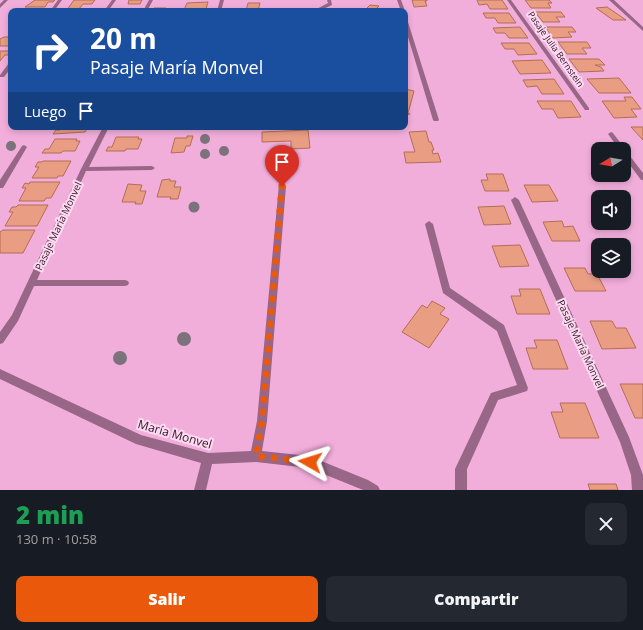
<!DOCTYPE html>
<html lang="es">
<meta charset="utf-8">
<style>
body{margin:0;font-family:"Open Sans",sans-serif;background:#242831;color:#f1f3f6;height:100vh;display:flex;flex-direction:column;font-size:15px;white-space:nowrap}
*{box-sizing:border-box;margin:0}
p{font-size:13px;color:#9ea1a6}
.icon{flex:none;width:22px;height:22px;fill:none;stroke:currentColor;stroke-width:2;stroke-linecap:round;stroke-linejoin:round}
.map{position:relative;height:490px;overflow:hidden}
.sheet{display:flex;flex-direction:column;background:#171b24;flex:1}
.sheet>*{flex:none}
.top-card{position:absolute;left:8px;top:8px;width:400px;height:122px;border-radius:8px;box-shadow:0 2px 6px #0003;background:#1a4fa0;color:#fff;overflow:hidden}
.needle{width:26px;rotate:259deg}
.buttons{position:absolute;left:591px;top:142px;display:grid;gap:8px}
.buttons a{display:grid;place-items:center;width:40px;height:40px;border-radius:8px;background:#171b24;box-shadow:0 2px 6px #0003;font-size:20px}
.pin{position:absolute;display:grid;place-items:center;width:34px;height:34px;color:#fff;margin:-41px -17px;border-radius:50% 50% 50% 0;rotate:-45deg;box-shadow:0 0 4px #0007}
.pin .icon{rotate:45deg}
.me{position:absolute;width:44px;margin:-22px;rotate:276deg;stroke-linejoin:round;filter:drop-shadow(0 0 3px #0008)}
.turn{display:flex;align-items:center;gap:14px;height:84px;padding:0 16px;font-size:18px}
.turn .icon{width:52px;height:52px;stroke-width:2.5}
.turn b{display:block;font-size:28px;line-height:34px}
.then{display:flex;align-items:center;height:38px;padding:0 16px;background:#0003;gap:8px;font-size:15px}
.round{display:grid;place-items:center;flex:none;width:42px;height:42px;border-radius:8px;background:#242831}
.overview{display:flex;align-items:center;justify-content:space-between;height:68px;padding:0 16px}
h1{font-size:24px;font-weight:800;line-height:30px;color:#1e9e55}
.button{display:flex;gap:8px;margin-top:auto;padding:8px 16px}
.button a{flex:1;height:46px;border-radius:8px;background:#ea580c;color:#fff;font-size:16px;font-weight:800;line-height:46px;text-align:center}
.button a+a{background:#242831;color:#f1f3f6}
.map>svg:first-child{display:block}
</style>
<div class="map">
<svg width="643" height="490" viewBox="0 0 643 490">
<rect width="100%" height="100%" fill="#f2aedb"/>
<path fill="#e99e84" stroke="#b36d54" d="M35 0H55L53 2H48L45 7H25Z
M74 0H95L92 4H83L79 9 67 10Z
M129 0H142L140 4H128Z
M412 0H427V1H425L427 6 414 7Z
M477 0H502L508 9H490L487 4 479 5Z
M525 0H549L552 3H548L551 8H531Z
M208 2 206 9 184 10 187 3Z
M248 3H260L258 11H246Z
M370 5 379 6 376 9H390L391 11H364Z
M607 7 626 20H613L596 8Z
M154 8H166V9H170L169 11H153Z
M535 12H561L565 17H556L560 22H543Z
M483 13H509L516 23H498L495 18H486Z
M520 27 528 38H509L505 33H496L493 28Z
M545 27H572L576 32H568L572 37 553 38Z
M4 37H11V46H0V39Z
M558 42H587L591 48H582L587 54H567Z
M501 43H529L537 54 518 55 514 49H505Z
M0 51H11V55H5L0 61Z
M569 59H599L605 65H595L601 67 604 71 579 72Z
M542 60 551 73 520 74 512 61Z
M619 78 631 93H599L587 79Z
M554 79 564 94H542L537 86 527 87 523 80Z
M405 89 414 91 408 113 410 114 405 116Z
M624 97H632L641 109H631L637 117 614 118 602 101H626Z
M537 101H571L581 117 558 118 553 109H542Z
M62 127H88L85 132 53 134 56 130H60Z
M631 127H643V140Z
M308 130 310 148 291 149V141L262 142V132Z
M426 131 429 142H431L434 150H432L433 154 438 153 441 162 406 163 404 152H415L409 132Z
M187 136H193L190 146H186L184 152 171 153 175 138H187Z
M116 137H139L138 139H142L138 149H126L125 151H106L108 147H112Z
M55 139H77L76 141H80L75 151H63L61 153H42L45 149H49Z
M43 161H71L63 176H58L57 178H32L39 167H35L38 162H42Z
M486 174H503L509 191H485L481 180H488Z
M170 179V181H176L174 187H181L178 199H170L171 197H157L162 180Z
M30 182H60L51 198H46L44 201H19L26 188H22L25 183 29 184Z
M128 184 142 185 140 191H146L142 204H135L136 202H122Z
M524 185H549L558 201 532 202Z
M18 205H48L37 226H5L13 212H9L12 207H16Z
M504 206 511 224 484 225 478 207Z
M562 221 564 227 573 226 580 241H552L543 222Z
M3 230H35L23 253H0V232Z
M520 245 529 266 500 267 492 246Z
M564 268H585L588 274H597L606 291H575Z
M519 289H540L550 314H517L511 296H521Z
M432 301 445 308 440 314 449 319 429 348 402 332 422 305 427 308Z
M590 321H612L616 328H626L636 348 602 349Z
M534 340H557L568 369H533L526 348H537Z
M620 384H643V418H635Z
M560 403H585L599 438H560L551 412H563Z
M588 484H616L618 490H590Z"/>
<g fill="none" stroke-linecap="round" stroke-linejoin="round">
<path fill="#986687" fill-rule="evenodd" d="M4 0H8L0 8V4Z
M58 0H62L54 11H50Z
M112 0H116L108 11H104Z
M149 0H153L147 11H143Z
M220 0H224L221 11H217Z
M327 0H331L332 5 319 11H313L328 3Z
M397 0H401L405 11H401Z
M507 0H511L589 108V110H585Z
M609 0H614L643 27V31Z
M405 18 407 19 439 120 438 121H434L433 120 405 27Z
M11 62V68L4 77H0V75L9 63Z
M103 127H109L89 167 152 166 155 168 152 170 86 171 37 280H125L128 281 129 283 128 285 125 286H34L18 321 3 343 0 344V332L12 315 81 169Z
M611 132 613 133 625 149V150L626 151 643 173V180H641L624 157V149H619L608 134Z
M24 145 27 147 3 188H0V180L22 146Z
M279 184H282L286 186 267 421 262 451 309 456 368 480 378 486 380 490H363L309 468 256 462 212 464 206 490H194L201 463 136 444 0 379V369L141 435 208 453 251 451 257 421Z
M515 197 519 200 629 437 643 475V490H632L631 475 620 442 511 200Z
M429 221 433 224 450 288 504 325 528 388 527 391 498 400 467 469V490H455V469L491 393 517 385 497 331 443 293 425 224Z"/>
</g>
<g fill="#7b727c">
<circle cx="205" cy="139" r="5"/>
<circle cx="11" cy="146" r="5"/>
<circle cx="224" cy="151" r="5"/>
<circle cx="205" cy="154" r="5"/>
<circle cx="194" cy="207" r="5.5"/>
<circle cx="184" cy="339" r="7"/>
<circle cx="120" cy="358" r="7"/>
</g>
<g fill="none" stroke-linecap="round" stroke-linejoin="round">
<path stroke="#ea580c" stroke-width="7" stroke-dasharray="0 12.6" d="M282 186 262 421 256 456 310 462"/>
</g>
<g text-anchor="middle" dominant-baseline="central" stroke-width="4" stroke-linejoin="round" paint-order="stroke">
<g font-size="9" fill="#31182a" stroke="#ffdbf2">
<text transform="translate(556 49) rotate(55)">Pasaje Julia Bernstein</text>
</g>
<g font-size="10" fill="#31182a" stroke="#ffdbf2">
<text transform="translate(58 226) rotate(-65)">Pasaje María Monvel</text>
<text transform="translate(581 344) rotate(65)">Pasaje María Monvel</text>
</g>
<g font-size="12" fill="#31182a" stroke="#ffdbf2">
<text transform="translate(175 434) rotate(16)">María Monvel</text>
</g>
</g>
</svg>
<div class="buttons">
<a><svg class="needle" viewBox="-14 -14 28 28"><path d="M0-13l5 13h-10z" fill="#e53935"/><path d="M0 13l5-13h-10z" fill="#9ea1a6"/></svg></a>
<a><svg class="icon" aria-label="sound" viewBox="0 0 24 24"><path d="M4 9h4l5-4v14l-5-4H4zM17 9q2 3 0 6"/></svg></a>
<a><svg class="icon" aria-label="layers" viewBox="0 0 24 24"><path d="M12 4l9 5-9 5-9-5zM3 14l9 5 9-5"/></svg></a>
</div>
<div class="pin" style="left:282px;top:186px;background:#d93025"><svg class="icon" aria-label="arrive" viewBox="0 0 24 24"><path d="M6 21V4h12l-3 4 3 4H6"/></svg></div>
<svg class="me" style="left:310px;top:462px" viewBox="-20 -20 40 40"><path d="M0-17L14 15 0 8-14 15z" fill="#ea580c" stroke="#fff" stroke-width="4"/></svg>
<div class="top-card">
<div class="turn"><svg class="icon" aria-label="right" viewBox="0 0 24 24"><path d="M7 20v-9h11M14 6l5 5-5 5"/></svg><div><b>20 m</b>Pasaje María Monvel</div></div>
<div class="then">Luego<svg class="icon" aria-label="arrive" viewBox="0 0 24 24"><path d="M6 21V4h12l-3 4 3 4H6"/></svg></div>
</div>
</div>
<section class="sheet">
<div class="overview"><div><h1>2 min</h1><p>130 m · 10:58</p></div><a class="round"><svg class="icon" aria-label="close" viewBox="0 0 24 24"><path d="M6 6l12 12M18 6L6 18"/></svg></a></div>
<div class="button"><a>Salir</a><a>Compartir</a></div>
</section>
